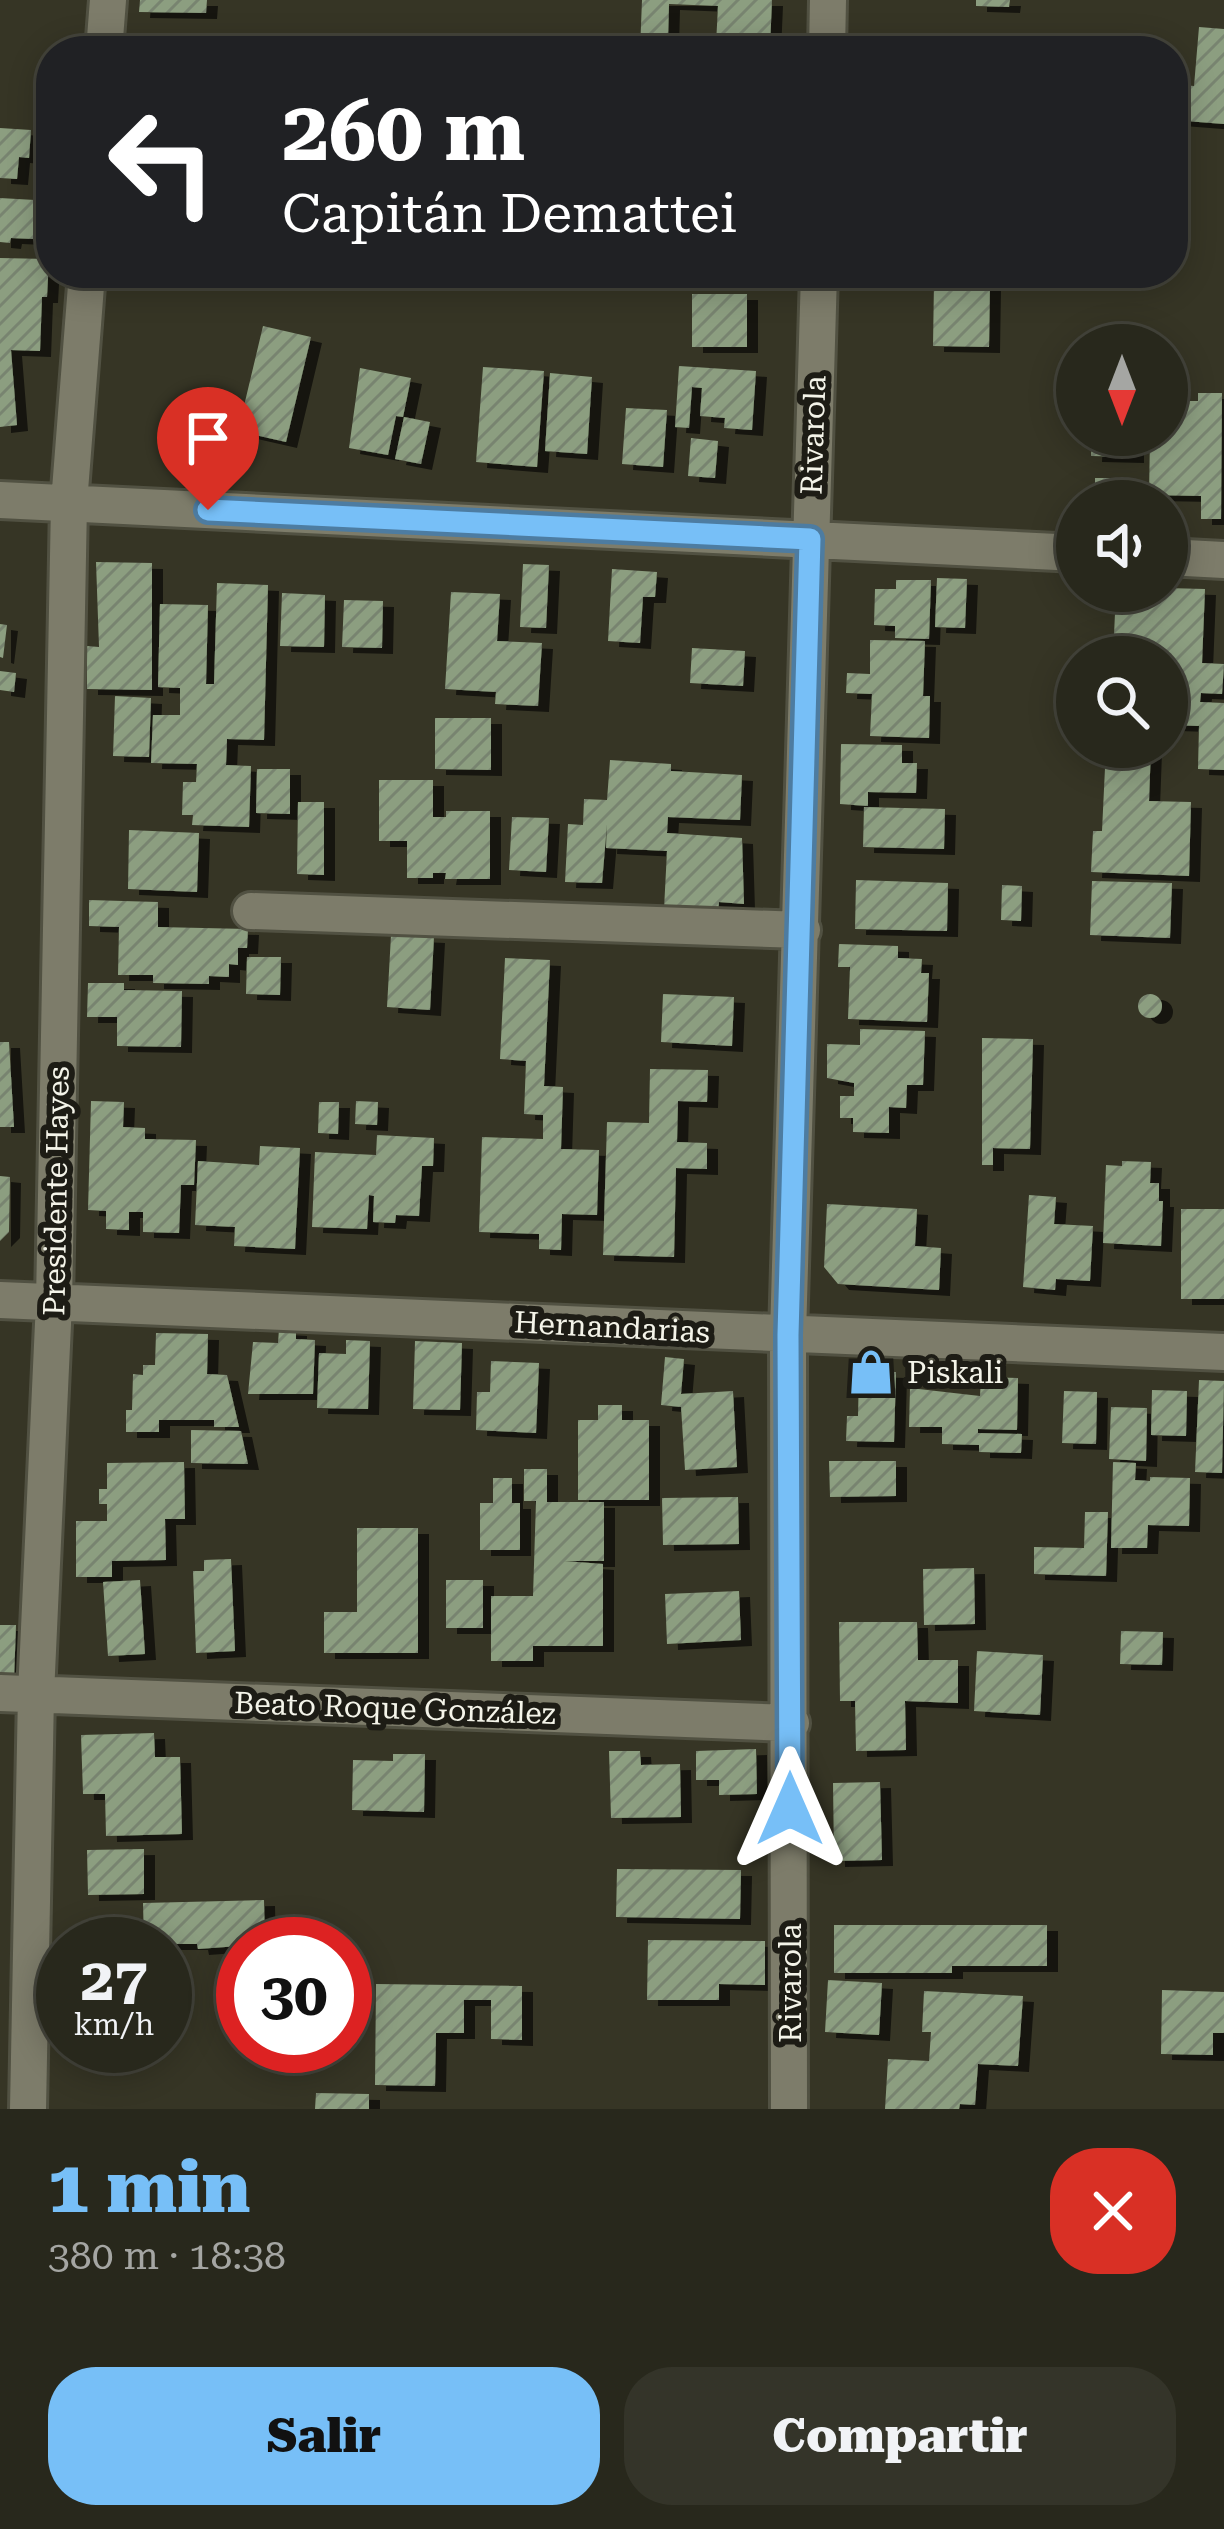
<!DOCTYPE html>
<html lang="es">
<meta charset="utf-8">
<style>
body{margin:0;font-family:"Roboto Serif",serif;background:#343429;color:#f1f3f6;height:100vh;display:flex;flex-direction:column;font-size:45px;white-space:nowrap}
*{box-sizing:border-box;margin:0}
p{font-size:39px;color:#a5a6a3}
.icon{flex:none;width:66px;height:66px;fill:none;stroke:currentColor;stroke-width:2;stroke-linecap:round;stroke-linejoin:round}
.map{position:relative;height:2109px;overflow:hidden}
.details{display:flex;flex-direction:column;background:#28281c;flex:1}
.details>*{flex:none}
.guide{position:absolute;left:36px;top:36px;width:1152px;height:252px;border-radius:48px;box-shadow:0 6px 30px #0003,0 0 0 3px #44443b;background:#202124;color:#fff;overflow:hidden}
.needle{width:78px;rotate:180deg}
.buttons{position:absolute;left:1056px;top:324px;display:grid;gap:24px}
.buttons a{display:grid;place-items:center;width:132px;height:132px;border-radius:50%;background:#28281c;box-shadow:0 6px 30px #0003,0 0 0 3px #44443b;font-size:60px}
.speed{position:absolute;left:36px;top:1917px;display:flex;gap:24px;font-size:60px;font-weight:700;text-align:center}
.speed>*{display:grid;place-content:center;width:156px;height:156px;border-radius:50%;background:#28281c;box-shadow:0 6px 30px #0003,0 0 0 3px #44443b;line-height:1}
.speed small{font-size:30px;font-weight:400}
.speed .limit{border:18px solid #d22;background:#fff;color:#111}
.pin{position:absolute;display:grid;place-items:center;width:102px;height:102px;color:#fff;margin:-123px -51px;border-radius:50% 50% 50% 0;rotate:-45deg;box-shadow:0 0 12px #0007}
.pin .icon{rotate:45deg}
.me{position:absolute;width:132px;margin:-66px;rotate:0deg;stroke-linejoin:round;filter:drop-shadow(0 0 9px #0008)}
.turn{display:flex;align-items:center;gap:42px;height:252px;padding:0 48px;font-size:54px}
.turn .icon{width:156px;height:156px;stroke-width:2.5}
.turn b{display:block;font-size:84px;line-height:102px}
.round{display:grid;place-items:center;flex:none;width:126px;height:126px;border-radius:48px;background:#343429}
.headline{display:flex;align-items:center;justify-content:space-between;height:204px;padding:0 48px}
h1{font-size:72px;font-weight:800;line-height:90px;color:#77bff7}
.button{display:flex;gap:24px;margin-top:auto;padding:24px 48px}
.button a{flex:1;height:138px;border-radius:48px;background:#77bff7;color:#111;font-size:48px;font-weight:800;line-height:138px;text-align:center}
.button a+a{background:#343429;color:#f1f3f6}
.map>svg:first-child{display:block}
</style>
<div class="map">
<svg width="1224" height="2109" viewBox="0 0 1224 2109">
<defs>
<pattern id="building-hatch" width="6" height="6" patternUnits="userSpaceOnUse" patternTransform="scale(3)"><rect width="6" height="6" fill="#8c9e80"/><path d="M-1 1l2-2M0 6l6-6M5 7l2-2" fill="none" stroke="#78846f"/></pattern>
<filter id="shadow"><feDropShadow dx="11" dy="6" stdDeviation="0" flood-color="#0009"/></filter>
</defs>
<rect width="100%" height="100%" fill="#363525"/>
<path fill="url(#building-hatch)" filter="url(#shadow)" d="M140 0H207L206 13 139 12Z
M642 0H772L770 46 716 44 718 6 669 4 668 40 699 41V51H640Z
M976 0H1010L1009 7 976 6Z
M1199 27 1224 29V124L1173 120V84L1194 86Z
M0 128 31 130 29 158 19 157 17 179 0 178Z
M0 198 35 200 33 239 11 238 10 243 0 242Z
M0 258 49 259 47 297H42L40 351 11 350 17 425 0 427Z
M934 281 990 282 989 347 933 346Z
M692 294H747V347H692Z
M263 326 311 337 286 442 238 431Z
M679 366 756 371 752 430 724 428 725 418 700 416 702 388 692 387 689 428 675 427Z
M483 367 544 371 537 467 476 462Z
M360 368 411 378 403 417 396 416 388 455 349 448Z
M550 373 592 377 587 454 545 451Z
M1198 393H1222L1221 519H1201V496L1149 495 1150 435H1167V401H1198Z
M626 408 667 410 663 467 622 464Z
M404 417 430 422 421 464 395 459Z
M1092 435H1133V457L1091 456Z
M691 438 718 441 715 478 688 476Z
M1095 478H1114V501H1095Z
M96 562 152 563V690L87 689V646L99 647Z
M523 564 549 565 546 628 520 627Z
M612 569 657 572 655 597H643L640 643 608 641Z
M937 578 967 579 965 628 935 627Z
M896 580H931L929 639 895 638V626L874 625 875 589H896Z
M217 583 268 585 264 740 227 739 226 765 251 766 249 827 192 825 193 815H182L183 782H196L197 764 151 763 153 715H180V688L158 687 160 604 208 605 206 684H214Z
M1167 588 1205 589 1202 663 1224 664 1222 694 1201 693 1200 702 1224 703V770L1198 769 1199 726 1167 725 1168 657H1113L1116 591H1167Z
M451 592 500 594 497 641 542 643 538 706 495 704 496 692 445 689Z
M282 593 325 595 324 647 280 646Z
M344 600 383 601 382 648 342 647Z
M0 624 7 625 3 658 0 657Z
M870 640 925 641 923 696H930L929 738 870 736 872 694 846 693 847 673 870 674Z
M692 648 745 651 743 686 690 683Z
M0 671 16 673 14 692 0 690Z
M115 696 151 698 149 757 113 756Z
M435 718H491V770L435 769Z
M841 744 902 745V763H917L916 793 868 792V806L840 804Z
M1106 747H1151L1149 801 1191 802 1189 876 1091 872 1093 831H1102Z
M610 760 671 764V771L742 775 740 820 668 817 667 833 742 838 744 904 719 902 718 912 664 909 667 851 606 848 607 824 602 883 565 882 568 824 583 825 584 799 607 800Z
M257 769H290V814L256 813Z
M379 780H433V817H446V811H490V879H445L446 873H433V878H407V841H379Z
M298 802H324V875L297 874Z
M864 807 945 809 944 849 863 847Z
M512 817 549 818 546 872 509 870Z
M129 830 199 833 197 892 128 889Z
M856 880 948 883 947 931 855 929Z
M1092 881 1172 883 1170 938 1090 935Z
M1002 885 1022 886 1021 921 1001 920Z
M89 900 158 902V927L248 929 247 948H238V965L229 964V977L209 976V984L153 983V975H118L119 927 89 926Z
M391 935 434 937 430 1010 387 1007Z
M839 944 898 946V958L922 959 921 973H929L927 1022 848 1019 850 967H838Z
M247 957H281L280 995 246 994Z
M505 958 550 960 544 1086 563 1087 561 1149 599 1150 597 1215 562 1214 561 1250 539 1249V1234L479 1232 482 1137 543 1139V1115L524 1114 526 1061 500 1059Z
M88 983H124V990L182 991 181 1047 117 1046V1017H87Z
M1138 1006a12 12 0 1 1 24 0a12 12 0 1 1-24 0Z
M663 994 734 997 732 1046 661 1042Z
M860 1029 925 1031 923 1085H907L906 1108 889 1107V1133L853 1132V1118H840V1096H854V1083L827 1078V1044L860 1045Z
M982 1038 1033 1039 1030 1149 993 1148V1165H982Z
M0 1042H9L14 1127H0Z
M650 1069 708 1070 707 1102 678 1101 677 1142 707 1143V1169L676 1168 674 1257 603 1255 607 1122 649 1123Z
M91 1101 124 1102 123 1127 145 1128V1139L196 1140 194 1185H181L179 1233 143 1232V1212H129V1230L106 1229V1211L88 1210Z
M356 1101 378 1102 377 1125 355 1124Z
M319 1102H339L338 1134 318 1133Z
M377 1135 434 1138 433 1166H422L419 1216 396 1215 395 1223 373 1222 374 1196 369 1195 367 1229 312 1227 315 1152 376 1155Z
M260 1146 300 1148 295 1249 234 1246 235 1227 195 1225 198 1161 259 1165Z
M1122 1161 1151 1162 1150 1183H1159V1201H1163L1161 1246 1103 1243 1106 1165 1122 1166Z
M0 1176 10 1177 9 1232 0 1241Z
M1029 1195 1056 1197 1054 1224 1093 1226 1090 1281 1056 1279 1055 1290 1023 1287Z
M827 1204 917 1209 915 1246 941 1248 939 1290 838 1284 824 1267Z
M1181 1209H1224V1299H1181Z
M279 1329 296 1330V1339L315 1340 313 1394H248L253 1342 278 1343Z
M156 1333 208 1334 207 1374 227 1375 239 1427H214V1420H159V1432H126V1410H132L133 1374 143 1375V1365H155Z
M346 1340 370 1341 368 1409 317 1408 319 1353 346 1354Z
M415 1341 462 1343 460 1410 413 1409Z
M665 1357 684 1359 681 1394 733 1391 737 1467 685 1470 681 1407 661 1405Z
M491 1361 539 1363 536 1433 476 1430 477 1392H490Z
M859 1371 896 1372 894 1442 846 1441 847 1416H858Z
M981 1377 1018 1378 1017 1430 978 1429V1433L1022 1434 1021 1453 979 1452V1445L942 1444V1427H909L910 1388 980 1396Z
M1199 1380 1224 1381 1222 1473 1195 1472Z
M1152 1390 1187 1391 1186 1436 1151 1435Z
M1064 1391 1097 1392 1096 1444 1062 1443Z
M598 1405H622V1420H649V1500H578V1420H598Z
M1111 1407 1147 1408 1146 1461 1109 1459Z
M191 1430 241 1431 248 1464 191 1463Z
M829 1461H896V1496L830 1497Z
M184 1462 185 1519H165L166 1560 112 1561V1577H76V1521H107V1504H99V1489H107V1463Z
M1113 1462 1136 1463 1135 1480 1150 1481V1477L1190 1478 1189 1526 1148 1525 1147 1548H1111Z
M524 1469H547V1502H604V1561H564L603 1564V1646H533V1661H491V1596H533L536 1501H524Z
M493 1478H512V1503H520V1550H480V1503H493Z
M738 1497 739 1544 663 1545 662 1498Z
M1085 1512H1108L1106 1576 1034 1574V1547L1084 1548Z
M357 1528H418V1653H324V1612H357Z
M231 1559 235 1651 196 1653 193 1571H204V1560Z
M974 1568 975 1624 924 1625 923 1569Z
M140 1580 145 1654 108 1656 103 1582Z
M446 1580H483V1628H446Z
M739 1591 741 1640 667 1644 665 1594Z
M839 1622H917L918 1660H958V1703L905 1701 906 1750 856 1751 855 1701H840Z
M0 1625H16L14 1679H0Z
M1121 1631 1163 1632 1162 1665 1120 1664Z
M977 1651 1043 1655 1040 1715 974 1711Z
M154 1733 155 1757H180L182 1834 106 1836 105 1794H83L81 1735Z
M756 1749 757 1794 719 1795V1780H696V1751Z
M609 1751H640L641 1765 680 1764 681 1817 611 1818Z
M393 1754H425L424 1812 352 1810 353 1760 393 1761Z
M880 1782 882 1860 834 1861 833 1783Z
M144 1849V1894L88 1895 87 1850Z
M617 1869 741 1870 740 1919 616 1917Z
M264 1900 265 1944 198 1949 197 1944H144L143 1903Z
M834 1925H1047V1966H952V1973H834Z
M648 1940 765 1941V1985L719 1984V2000H647Z
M828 1980 882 1983 879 2035 825 2032Z
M376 1984 522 1986V2040L491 2039V2000H464V2033H436L435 2086 375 2085Z
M1162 1990 1224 1992V2033H1213V2055L1161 2054Z
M924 1991 1023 1996 1018 2066 978 2064 975 2105 960 2104 959 2109H885L888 2059 929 2061 931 2032H922Z
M316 2093 369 2094V2109H315Z"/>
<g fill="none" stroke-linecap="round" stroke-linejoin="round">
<g stroke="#515142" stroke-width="42">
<path id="minor" d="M104 51 108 0
M827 51 828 0
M0 500 1077 553
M1167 557 1224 560
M251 911 802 930
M0 1300 1224 1352
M0 1693 791 1723
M28 2109 36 1694 54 1302 69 503 87 273
M789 2109 788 1335 819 273"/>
</g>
<use href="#minor" stroke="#7d7c6a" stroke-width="36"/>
</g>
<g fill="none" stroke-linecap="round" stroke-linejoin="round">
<g stroke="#4d7ca1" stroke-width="30">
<path id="route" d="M208 510 810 539 788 1335 790 1809"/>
</g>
<use href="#route" stroke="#77bff7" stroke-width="21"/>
</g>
<defs>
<g id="shop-bare" transform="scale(3.6)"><path d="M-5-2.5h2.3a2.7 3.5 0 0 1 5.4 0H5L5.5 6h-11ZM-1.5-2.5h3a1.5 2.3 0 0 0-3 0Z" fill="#77bff7" stroke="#1d1c15" stroke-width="2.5" paint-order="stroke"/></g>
</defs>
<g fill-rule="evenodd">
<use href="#shop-bare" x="871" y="1372"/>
</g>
<g text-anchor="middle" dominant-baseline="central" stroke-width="12" stroke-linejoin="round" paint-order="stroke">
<g font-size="30" fill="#f4f4e9" stroke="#1d1c15">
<text transform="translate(813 435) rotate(-88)">Rivarola</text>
<text transform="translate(56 1191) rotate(-89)">Presidente Hayes</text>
<text transform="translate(612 1327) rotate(3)">Hernandarias</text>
<text transform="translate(395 1708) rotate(2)">Beato Roque González</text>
<text transform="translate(790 1983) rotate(-90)">Rivarola</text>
</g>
<g font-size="30" fill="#f4f4e9" stroke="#1d1c15" text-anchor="start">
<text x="907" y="1372">Piskali</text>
</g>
</g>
</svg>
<div class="buttons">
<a><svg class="needle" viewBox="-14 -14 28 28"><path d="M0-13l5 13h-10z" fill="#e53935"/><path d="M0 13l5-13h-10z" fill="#a5a6a3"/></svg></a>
<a><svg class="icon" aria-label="sound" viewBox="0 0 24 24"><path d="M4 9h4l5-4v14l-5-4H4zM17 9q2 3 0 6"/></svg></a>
<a><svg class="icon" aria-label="search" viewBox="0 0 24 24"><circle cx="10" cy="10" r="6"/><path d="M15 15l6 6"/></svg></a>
</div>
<div class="speed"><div>27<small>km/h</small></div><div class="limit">30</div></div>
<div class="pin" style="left:208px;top:510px;background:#d93025"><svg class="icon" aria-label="arrive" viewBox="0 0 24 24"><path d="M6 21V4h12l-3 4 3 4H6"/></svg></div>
<svg class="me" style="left:790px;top:1809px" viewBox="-20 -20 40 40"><path d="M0-17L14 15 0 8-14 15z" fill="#77bff7" stroke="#fff" stroke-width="4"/></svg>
<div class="guide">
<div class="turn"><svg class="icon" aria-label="left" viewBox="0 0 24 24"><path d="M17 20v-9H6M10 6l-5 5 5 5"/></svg><div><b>260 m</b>Capitán Demattei</div></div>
</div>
</div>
<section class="details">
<div class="headline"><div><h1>1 min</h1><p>380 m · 18:38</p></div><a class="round" style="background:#d93025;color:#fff"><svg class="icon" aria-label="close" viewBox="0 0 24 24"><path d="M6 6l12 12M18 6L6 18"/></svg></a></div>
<div class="button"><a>Salir</a><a>Compartir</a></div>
</section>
